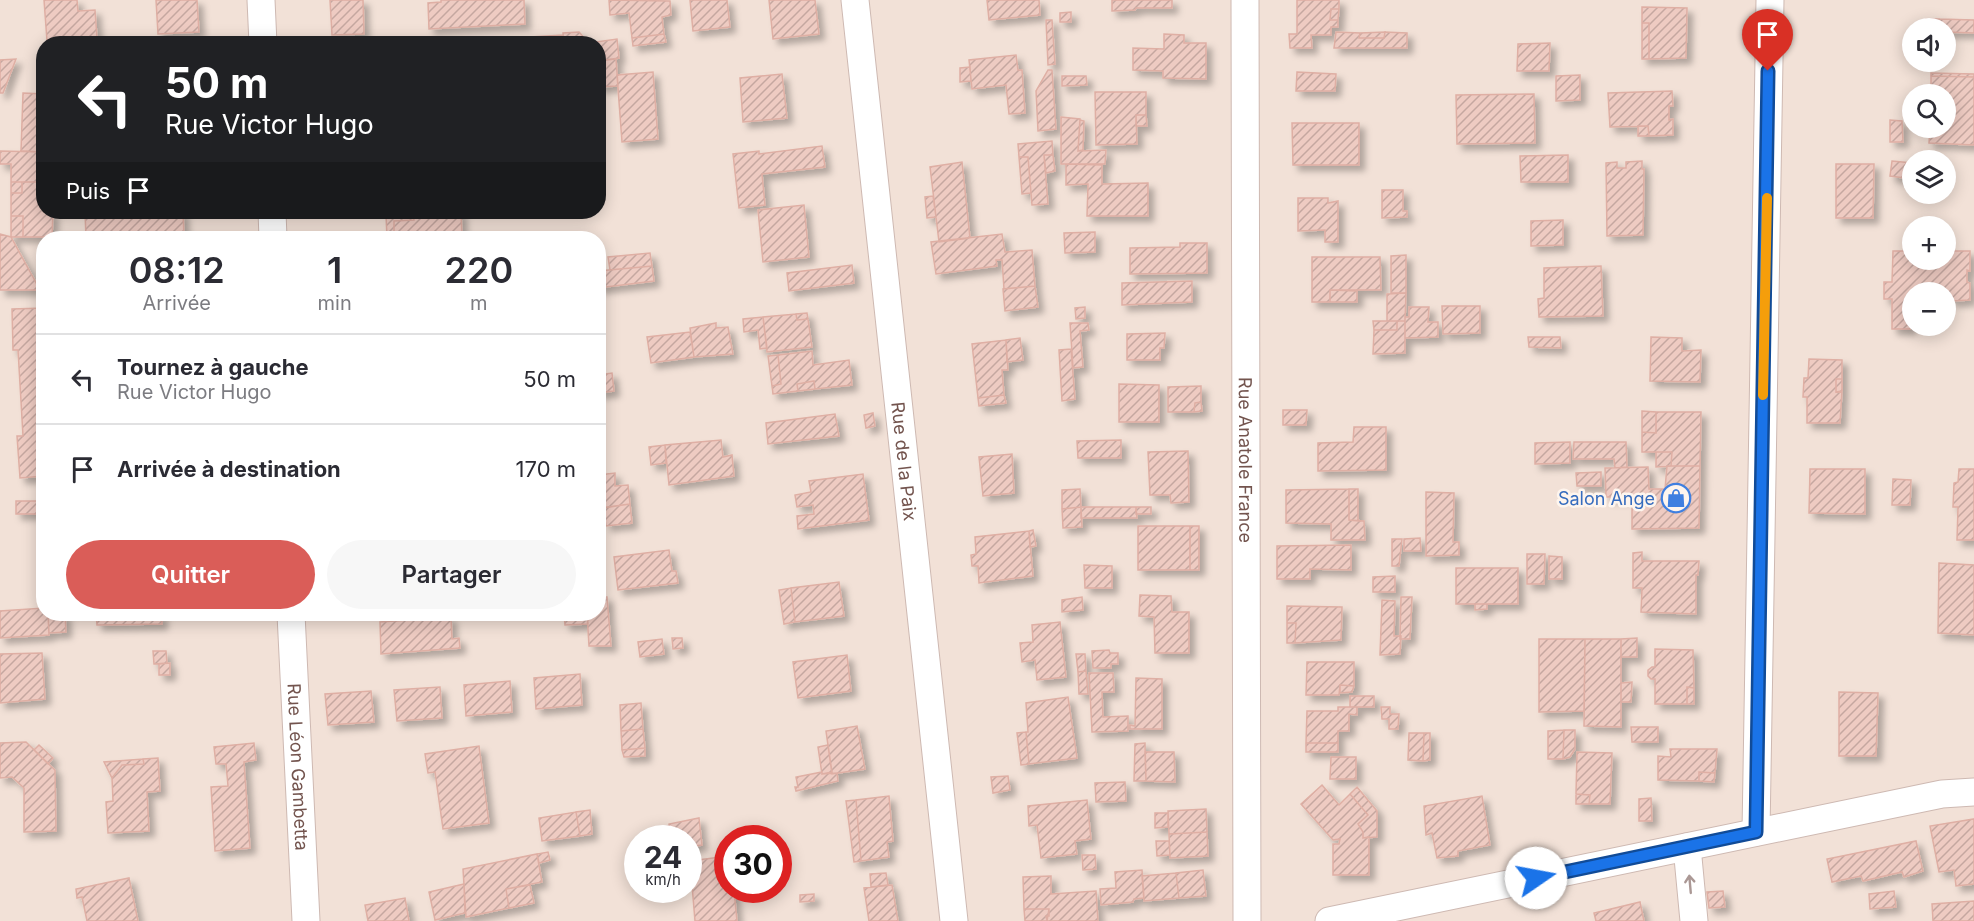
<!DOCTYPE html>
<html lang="fr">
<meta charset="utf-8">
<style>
body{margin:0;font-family:Inter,sans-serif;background:#f7f7f7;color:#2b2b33;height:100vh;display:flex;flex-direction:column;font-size:22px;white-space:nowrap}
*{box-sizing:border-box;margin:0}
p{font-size:20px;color:#7c7c81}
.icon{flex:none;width:33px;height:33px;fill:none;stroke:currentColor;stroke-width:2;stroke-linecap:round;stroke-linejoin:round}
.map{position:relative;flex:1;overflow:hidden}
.panel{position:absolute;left:36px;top:231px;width:570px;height:390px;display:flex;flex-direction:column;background:#fff;border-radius:24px;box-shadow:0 3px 15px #0003}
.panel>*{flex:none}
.top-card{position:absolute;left:36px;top:36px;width:570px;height:183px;border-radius:24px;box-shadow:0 3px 15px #0003;background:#202124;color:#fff;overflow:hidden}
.fabs{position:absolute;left:1902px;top:18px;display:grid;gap:12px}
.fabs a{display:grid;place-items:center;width:54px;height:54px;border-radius:50%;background:#fff;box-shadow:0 3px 15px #0003;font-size:30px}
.speed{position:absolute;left:624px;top:825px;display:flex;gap:12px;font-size:30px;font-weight:700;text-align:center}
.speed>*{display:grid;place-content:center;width:78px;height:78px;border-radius:50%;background:#fff;box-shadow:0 3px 15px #0003;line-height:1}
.speed small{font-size:15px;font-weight:400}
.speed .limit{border:9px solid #d22;background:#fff;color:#111}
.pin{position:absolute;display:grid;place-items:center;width:51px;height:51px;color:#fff;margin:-62px -26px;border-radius:50% 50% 50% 0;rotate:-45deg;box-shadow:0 0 6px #0007}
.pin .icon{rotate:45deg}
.me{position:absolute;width:66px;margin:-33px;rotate:78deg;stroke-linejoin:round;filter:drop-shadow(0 0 4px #0008)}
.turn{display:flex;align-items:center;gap:21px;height:126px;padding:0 30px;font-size:27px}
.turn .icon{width:78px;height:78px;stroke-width:2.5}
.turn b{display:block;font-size:42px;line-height:51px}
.then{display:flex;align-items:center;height:57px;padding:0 30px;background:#0003;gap:12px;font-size:22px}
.eta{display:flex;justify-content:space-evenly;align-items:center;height:102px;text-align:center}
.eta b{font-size:36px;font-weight:600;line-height:42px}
.button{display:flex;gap:12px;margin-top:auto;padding:12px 30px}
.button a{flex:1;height:69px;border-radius:36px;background:#da5d58;color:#fff;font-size:24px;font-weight:600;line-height:69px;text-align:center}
.button a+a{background:#f7f7f7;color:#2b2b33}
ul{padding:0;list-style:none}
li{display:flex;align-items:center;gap:18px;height:90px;padding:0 30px;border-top:2px solid #e1e1e2}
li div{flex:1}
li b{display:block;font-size:22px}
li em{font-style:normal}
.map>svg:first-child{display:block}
</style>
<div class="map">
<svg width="1974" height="921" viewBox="0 0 1974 921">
<defs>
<pattern id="building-hatch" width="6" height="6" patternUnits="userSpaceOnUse" patternTransform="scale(1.5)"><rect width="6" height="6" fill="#eecbc2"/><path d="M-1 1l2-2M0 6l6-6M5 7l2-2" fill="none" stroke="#c5a7a0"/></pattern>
<filter id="shadow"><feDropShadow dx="5.5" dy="5.5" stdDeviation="3" flood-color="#0004"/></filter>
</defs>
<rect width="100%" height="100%" fill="#fbf0e8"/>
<path fill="#f2e1d7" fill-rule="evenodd" d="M0 0H1974V921H0ZM1912 28H1946V62H1912ZM44 44H598V212H44ZM1912 94H1946V128H1912ZM1912 160H1946V194H1912ZM1912 226H1946V260H1912ZM44 238H598V614H44ZM1912 292H1946V326H1912ZM638 838H688V890H638ZM728 838H778V890H728Z"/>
<path fill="url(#building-hatch)" stroke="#dfafa4" stroke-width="1.5" filter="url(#shadow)" d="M44 0H77L78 11 95 10 97 38 47 41Z
M156 0H197L199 32 158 34Z
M330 0H363L364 34 332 35Z
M441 0H524L525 24 429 29 428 3 441 2Z
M609 0 670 1 671 15 662 17 664 34 632 38 629 13 610 15Z
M690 0H727L730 27 693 31Z
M769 0H815L819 34 773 39Z
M987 0H1039L1040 15 989 20Z
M1112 0H1172V8H1136L1135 10 1112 11Z
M1297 0H1339V9H1331L1330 20H1338V27H1331V35H1311L1312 48H1290L1289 34H1297Z
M1642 7 1687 8 1686 58 1649 59V23H1642Z
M1331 9H1339L1338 20H1330Z
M1071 12V22H1060V13Z
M1926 19H1939L1938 28H1926Z
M1939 19 1974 20V33L1946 32V28H1938Z
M1046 20H1052L1055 64 1048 65Z
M1642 23H1649V59H1642Z
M579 32 589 43 617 39 619 58 598 61V44H564L563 33Z
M1336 32 1360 33 1359 38H1384L1385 32 1407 33V48H1334Z
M1385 32 1384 38H1359L1360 33Z
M664 34 666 42 633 46 632 38Z
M1164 34 1184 35V43H1206V79L1163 78V71L1133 70V48L1164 49Z
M563 35 564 42 530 44V37Z
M1550 43 1549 71H1517L1518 44Z
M1016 55 1018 70H1022L1025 113 1009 114 1006 85 972 89 969 60Z
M16 59 3 93H0V60Z
M616 59 618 86 598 87V61Z
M970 67 971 81 960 82V68Z
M1048 70H1052L1056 129 1038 131 1036 91Z
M653 72 658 139 622 142 617 75Z
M1297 72 1336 74 1335 91H1296Z
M1931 73 1974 74V77L1931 76Z
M782 74 787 118 743 122 740 78Z
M1580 75V100L1556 101V76Z
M1062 76H1086L1087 85 1062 86Z
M1931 76 1974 77V145L1929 143 1930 128H1946V94H1931Z
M1672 91 1673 106H1669V120L1673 119V135L1649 136 1648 126 1610 127 1608 93Z
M1095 92H1146V115H1136L1137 144 1096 145Z
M23 93 44 94V152L21 151Z
M1534 94 1535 143 1457 144 1456 95Z
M1136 115H1146L1147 126H1136Z
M1061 117 1080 119 1078 151 1106 150 1105 164H1061Z
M1080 120 1084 121 1083 150 1078 151Z
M1890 120 1902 121 1903 142H1890Z
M1292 123H1359V165H1293Z
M1638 126H1648L1649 136H1638Z
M1052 141 1053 155H1044L1048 204 1032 205 1028 157H1019L1018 144Z
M822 146 825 167 762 174 765 205 739 208 733 154 759 151V154Z
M0 151 44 152V182H11V164H0Z
M1044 155H1053L1055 171 1046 173Z
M1568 155V182H1521L1520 156Z
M1019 157H1028L1031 193 1022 194Z
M1642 161V169H1644L1643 235 1607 236 1606 163 1617 162V168H1626V162Z
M1892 161 1912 163V179L1890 176Z
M962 162 970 238 939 242 930 167Z
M1066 164 1102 165V184L1148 183V216H1087L1088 184 1066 185Z
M1836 164H1874L1873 218H1836Z
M11 182H22V193H11Z
M22 182H44V212H53L52 237H23V216H11V193H22Z
M1382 190H1403V211H1407V217L1382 218Z
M933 196 936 217 927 218 925 197Z
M1298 198H1328V203L1338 201V242H1325V230L1298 231Z
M804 205 809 257 763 262 758 210Z
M85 212H183L184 237 86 238Z
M461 212 462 238H394V221L414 220 413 213Z
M413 213 414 220 394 221V238H387L386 215Z
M11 216H23V237H11Z
M1563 220V245L1531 246V221Z
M1095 232V252L1065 253 1064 233Z
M0 234 11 237 40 290H0Z
M1002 234 1005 252 1032 250 1035 286 1004 289 1002 260H996L997 266 936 274 931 242Z
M1180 243H1207V273L1130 274V248L1180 247Z
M1893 251H1909V255H1912V260H1946V255H1952V251H1970V271L1967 270V282L1970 283V300L1952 301V297H1946V292H1912V316H1910V329H1892V299H1884V282H1892Z
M650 253 652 266 610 270 608 257Z
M1406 255V293H1391V256Z
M1312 257H1380L1381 290H1330V302H1312Z
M852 265 854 283 789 291 787 273Z
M652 266 654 281 598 288V271Z
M1601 266 1603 316 1539 317 1538 299 1544 298V268Z
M1192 281V302L1122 305V283Z
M1035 286 1038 307 1005 311 1003 289Z
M1330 290 1357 291V302H1330Z
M1406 293 1405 321H1387V294Z
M1442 306H1480V333L1443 334Z
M1085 307V318L1076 319 1075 308Z
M1409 307H1429L1428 322H1438V337L1405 338V317H1409Z
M44 308V476L20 478 17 436H23L18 350H13L12 309Z
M807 313 808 319 797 320 796 314Z
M796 314 797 320 808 319 812 347 767 352 763 317Z
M763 317 767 348 760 349 758 330 744 332 743 319Z
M1373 321H1397V330H1374Z
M1397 321H1405V353L1373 354 1374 330H1397Z
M716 323V328L728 327 733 354 694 357 690 328Z
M1070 323H1088L1089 330 1080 331 1083 367 1073 368Z
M690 332 694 357 651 363 647 337Z
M1165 333 1164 348H1160V360H1127V334Z
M1528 337H1560L1561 348 1529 347Z
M1651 337 1682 338V351L1701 350 1700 382 1650 381Z
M1020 338 1023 360 1007 362 1006 340Z
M1006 340 1008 370H1002L1004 395 978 398 972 344Z
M1071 349 1075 399 1062 401 1059 350Z
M812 351 813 365 849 360 852 385 815 389 814 381 797 384 798 391 773 394 772 386 781 384 778 355Z
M778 355 781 384 772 386 768 356Z
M1809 359 1842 360V379H1836V392L1842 391 1840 423H1807V397H1803L1804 378H1808Z
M612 373 614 391 598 393V375Z
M1836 379H1842V391L1836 392Z
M814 381 815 389 798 391 797 384Z
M1119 384 1159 385V422H1119Z
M1201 386V402L1195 403 1194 412H1168V387Z
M1004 395 1006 403 979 406 978 398Z
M1201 402 1202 411 1194 412 1195 403Z
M1283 410H1307L1306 425H1283Z
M1642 411 1656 412V433L1642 432Z
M1656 412H1701L1700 466H1671L1672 452H1642V432L1656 433Z
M873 413 875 426 866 428 864 415Z
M835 414 839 436 768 444 766 423Z
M1354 427H1386V470L1318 471V443L1353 442Z
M721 440 723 457 732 455 734 476 669 485 665 445Z
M1121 440V458H1078L1077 441Z
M1570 442V463L1535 464V443Z
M1574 442H1626L1627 467 1615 468 1614 459H1573Z
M665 445 666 463 651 465 649 447Z
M1188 451 1189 502 1171 503 1170 495H1150L1148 452Z
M1656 452H1672L1671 466 1656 467Z
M1012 454 1014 493 983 496 979 457Z
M1667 466H1700L1699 528 1632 529V497H1606L1605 468 1648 467 1649 489H1665Z
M1810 469H1865V514L1809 513Z
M1959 469H1974V540H1957L1958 507H1953L1954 483 1958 482Z
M1601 472V486H1577L1576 473Z
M615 473V486L628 485 630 504 600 508 598 475Z
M863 474 869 520 798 529 797 516 814 514 813 505 797 507 795 495 811 492 809 481Z
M1893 479 1911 480 1910 505H1892Z
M1080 489 1081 507 1062 509V490Z
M1349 489H1358V521L1349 520Z
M1349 489V520L1364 521 1365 540H1331V524L1286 523V490Z
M1426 492 1454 493 1453 542H1459V555L1426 556Z
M16 501H42V514H16Z
M630 504 632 523 606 526 603 508Z
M1081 507 1082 527 1063 528 1062 509Z
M1081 507H1136L1137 518H1081Z
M1136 507H1151V514H1136Z
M1138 526H1190V570H1138Z
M1190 526H1199V570H1190Z
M1033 530 1036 546 1030 547 1029 531Z
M1029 531 1033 576 979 583 978 566H972L971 555 976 554 975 537Z
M1420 538 1421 551H1404V539Z
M1392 539H1402L1399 566H1392Z
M1351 545V570L1310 569V579H1277V546Z
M669 550 672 571H676L678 583 618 590 614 557Z
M1642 552V561H1699L1698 575H1696V614L1641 612 1642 588H1633V553Z
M1527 554H1545L1544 584H1527Z
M1549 556 1562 557V579H1549Z
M1939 563 1974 565V635L1938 633Z
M1084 565 1112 566V588H1085Z
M1456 568H1518V604H1456Z
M1395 576V592H1373V577Z
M839 582 844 616 795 622 791 588Z
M791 588 795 622 784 624 779 590Z
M1140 595 1171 596 1172 612H1189V653H1155L1154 617 1139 616Z
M598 597H607L611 646H589L587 614H598Z
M1082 597 1083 610 1062 612V600Z
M1401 597H1412L1410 639H1400Z
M1382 600 1395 601 1394 636H1401L1400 654 1380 655Z
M1475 604H1487V609L1475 610Z
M1287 606 1342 607 1341 640 1295 643 1296 623H1287Z
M44 608V614H48L49 635 0 638V611Z
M48 614H65L66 632 49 633Z
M96 614H162V624L97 625Z
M564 614H587L588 624 565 625Z
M451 617 452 639 459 638 460 648 381 654 380 622Z
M1060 622 1066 677 1037 680 1035 660 1022 662 1020 643 1033 642 1032 625Z
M1287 623H1296L1295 643H1287Z
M672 638H682L683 648 673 649Z
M1637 638V657H1621V639Z
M662 639 664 654 640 657 638 642Z
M1539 639H1585L1584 711 1539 712Z
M1585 639H1621V727L1584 726Z
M1655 649 1693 650 1694 688 1687 687V704H1655V679H1651L1648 676V670L1652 667H1655Z
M1109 650 1110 653H1118V664H1111V668H1093L1092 651Z
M153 651H166L167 663 154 664Z
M42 653 45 699 0 703V654Z
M1076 654H1085L1086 671 1078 672Z
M847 655 851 691 798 698 793 662Z
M1307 662H1354V686L1340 685 1339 695H1306Z
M170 663V675H159V664Z
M1086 671 1088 694H1079L1078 672Z
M1089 673H1113L1114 692H1102L1103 717 1128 716V731L1092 732Z
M580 674 582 705 536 709 534 678Z
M1136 678 1162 679V729H1130V725L1135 726Z
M510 681 512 712 466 716 464 685Z
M1632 682 1631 702H1621V683Z
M1340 685 1354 686 1352 692 1340 693Z
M440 687 442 718 397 721 394 690Z
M1687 687 1694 688V704H1687Z
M371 691 374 722 328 725 325 694Z
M1839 692 1878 693 1876 756H1839Z
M1350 696H1374V707H1350Z
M1068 697 1077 758 1029 764 1026 732H1028L1026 703Z
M641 703 643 729 621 731 620 705Z
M1338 707H1357V715L1349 714V731H1338V743H1306L1307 711H1338Z
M1381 707H1390V714H1399L1398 729H1389V719H1382Z
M857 726 865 769 832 774 826 731Z
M1631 727H1658V742H1632Z
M643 729 645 748 622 750 621 731Z
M1564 730 1563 759H1548V731Z
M1564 730H1575V749L1570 757 1563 759Z
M1026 732 1029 764 1021 765 1017 733Z
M1409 733H1424L1423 761 1408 760Z
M1424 733H1430V760L1423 761Z
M26 742 55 770 56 831 24 832V788L12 777 0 778V743Z
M254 743 256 760 244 762 250 848 215 851 211 787 228 786 226 764H216L214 747Z
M1145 743 1146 781H1134L1135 744Z
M1306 743H1338V752H1306Z
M39 745 53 758 48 764 34 750Z
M828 745 832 772 822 774 818 747Z
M479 746 489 823 443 829 435 772 428 773 425 754Z
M645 748V756L624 757 622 750Z
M1670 749H1717L1715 773 1699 772V781L1658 780V756L1671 757Z
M1145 752H1174L1175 782 1146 781Z
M1577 752 1612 753 1610 804H1589L1590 795 1576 794Z
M1331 757H1356V779H1330Z
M158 758 160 791 147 792 149 831 108 833 106 802 113 801 112 778 122 765 144 764 143 759Z
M143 759 144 764 122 765 112 778 104 762Z
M822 772V774L837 773 838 781 796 791 795 787H798L796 777Z
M1699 772 1715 773 1714 782 1699 781Z
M1008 776 1010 790 993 793 991 777Z
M1125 782 1126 801 1096 802 1095 783Z
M1322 785 1339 805 1350 794 1368 815 1358 824 1363 832V838L1369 837V875H1333V844H1339L1340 839 1333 840 1301 804Z
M1357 787 1377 811V837L1363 838V832L1358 824 1368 815 1350 794Z
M1576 794 1590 795 1589 804H1576Z
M889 796 893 841 887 842 889 857 861 861 856 800Z
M1482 796 1490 845 1458 851V856L1437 858 1432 833 1426 835 1424 806Z
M1651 798 1652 821H1639V799Z
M856 800 861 861 854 862 846 801Z
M1087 800 1091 839 1075 841 1077 854 1041 858 1037 825 1029 826 1028 806Z
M1206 809 1207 832 1169 834 1168 811Z
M590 810 592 834 580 836 576 812Z
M576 812 580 836 542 841 539 818Z
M1155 813H1168V827L1155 828Z
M699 818 702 845 688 847V838H670L669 824Z
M1974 819V884L1956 886 1954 870 1939 872 1930 826Z
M669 826 670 838H656L655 829Z
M1207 832 1208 856 1170 858 1169 834Z
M1156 841H1169L1170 855 1157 856Z
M1916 841 1923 871 1904 877 1902 872 1863 881 1861 876 1832 882 1827 859Z
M548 852 550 860 539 863 537 854Z
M537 854 542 882 506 889 509 908 466 917 463 869Z
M1082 855H1095L1096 869 1083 870Z
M728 856V890H734L737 921H695L690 861Z
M1142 870 1144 898 1134 899 1133 902 1101 905 1100 889 1116 888 1115 872Z
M1203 870 1206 896 1179 898 1176 873Z
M886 873 888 885 871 887 870 874Z
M1176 873 1179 898 1144 901 1142 876Z
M1051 876V894L1096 891 1098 921H1047L1049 909H1024L1023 877Z
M129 878 138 921H87L82 897 77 898 76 889Z
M464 884 465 913 435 920 429 892Z
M530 885 534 903 509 908 506 889Z
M892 885 898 921H869L864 888Z
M1723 891 1725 907 1709 908 1707 892Z
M1894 891 1896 907 1870 909 1869 894Z
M814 894V901L800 902V895Z
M405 898 409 921H368L365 905Z
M1974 901V921H1933L1932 904Z
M1640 902 1644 921H1596L1594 913Z
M1024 909H1049V916H1046L1047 921H1025Z"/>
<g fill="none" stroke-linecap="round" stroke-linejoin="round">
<g stroke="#ceb9b2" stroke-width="29">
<g id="minor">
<path d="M261 0 263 44"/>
<path id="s1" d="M855 0 954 921"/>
<path id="s2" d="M1245 0 1247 921"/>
<path d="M272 212 273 238"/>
<path id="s3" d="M291 614 306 921"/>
<path d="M1756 832 1770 0"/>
<path d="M1687 847 1694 921"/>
<path d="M1329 921 1942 794 1974 792"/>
</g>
</g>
<use href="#minor" stroke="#fff" stroke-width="27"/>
</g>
<defs><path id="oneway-shaft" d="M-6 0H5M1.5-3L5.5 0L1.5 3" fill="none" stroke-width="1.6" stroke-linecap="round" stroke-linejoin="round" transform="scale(1.5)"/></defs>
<use stroke="#ab9895" href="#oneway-shaft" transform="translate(1690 884) rotate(-95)"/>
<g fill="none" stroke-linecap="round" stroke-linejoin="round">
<g stroke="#114b97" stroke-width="15">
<path id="route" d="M1536 878 1756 832 1768 71"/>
</g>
<use href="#route" stroke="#1a73e8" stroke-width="10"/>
<path stroke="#f59e0b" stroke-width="10" d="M1763 395 1767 198"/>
</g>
<defs>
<g id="shop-ring" transform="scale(1.5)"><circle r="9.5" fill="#fef5ee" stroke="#3f7fe0" stroke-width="1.5"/><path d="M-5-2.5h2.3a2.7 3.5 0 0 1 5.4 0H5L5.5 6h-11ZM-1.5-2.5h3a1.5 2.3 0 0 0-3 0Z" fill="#3f7fe0"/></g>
</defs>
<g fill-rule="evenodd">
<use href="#shop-ring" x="1676" y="498"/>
</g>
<g text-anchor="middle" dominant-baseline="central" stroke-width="5" stroke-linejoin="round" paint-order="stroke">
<g font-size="18" fill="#73544e" stroke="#fef5ee">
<text stroke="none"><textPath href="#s2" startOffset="460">Rue Anatole France</textPath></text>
<text stroke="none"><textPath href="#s1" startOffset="464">Rue de la Paix</textPath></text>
<text stroke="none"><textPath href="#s3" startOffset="153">Rue Léon Gambetta</textPath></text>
</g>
<g font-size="18" fill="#366cbe" stroke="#fef5ee" text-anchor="end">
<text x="1655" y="498">Salon Ange</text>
</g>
</g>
</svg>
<div class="fabs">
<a><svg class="icon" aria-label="sound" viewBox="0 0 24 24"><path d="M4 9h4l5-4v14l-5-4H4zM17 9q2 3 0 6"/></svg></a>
<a><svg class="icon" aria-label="search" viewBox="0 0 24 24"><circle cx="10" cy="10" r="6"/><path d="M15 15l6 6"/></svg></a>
<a><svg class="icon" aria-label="layers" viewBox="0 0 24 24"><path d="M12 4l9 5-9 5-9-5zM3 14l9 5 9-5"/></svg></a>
<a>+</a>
<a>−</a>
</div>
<div class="speed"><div>24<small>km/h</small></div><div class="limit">30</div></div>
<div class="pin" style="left:1768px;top:71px;background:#d93025"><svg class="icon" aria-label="arrive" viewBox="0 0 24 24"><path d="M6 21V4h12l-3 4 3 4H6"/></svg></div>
<svg class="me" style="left:1536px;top:878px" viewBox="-20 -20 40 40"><circle r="19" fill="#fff"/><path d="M0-13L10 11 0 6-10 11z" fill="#1a73e8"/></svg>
<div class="top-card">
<div class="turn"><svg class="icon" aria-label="left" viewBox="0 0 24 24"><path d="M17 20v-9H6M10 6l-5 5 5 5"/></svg><div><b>50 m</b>Rue Victor Hugo</div></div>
<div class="then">Puis<svg class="icon" aria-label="arrive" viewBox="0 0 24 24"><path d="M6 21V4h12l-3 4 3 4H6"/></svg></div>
</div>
<section class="panel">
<div class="eta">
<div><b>08:12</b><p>Arrivée</p></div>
<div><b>1</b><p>min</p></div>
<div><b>220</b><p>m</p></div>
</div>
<ul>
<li><svg class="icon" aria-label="left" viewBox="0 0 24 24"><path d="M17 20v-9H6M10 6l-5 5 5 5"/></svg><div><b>Tournez à gauche</b><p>Rue Victor Hugo</p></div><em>50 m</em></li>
<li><svg class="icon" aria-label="arrive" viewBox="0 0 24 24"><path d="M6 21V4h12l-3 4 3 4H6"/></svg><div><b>Arrivée à destination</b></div><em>170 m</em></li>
</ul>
<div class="button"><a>Quitter</a><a>Partager</a></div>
</section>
</div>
